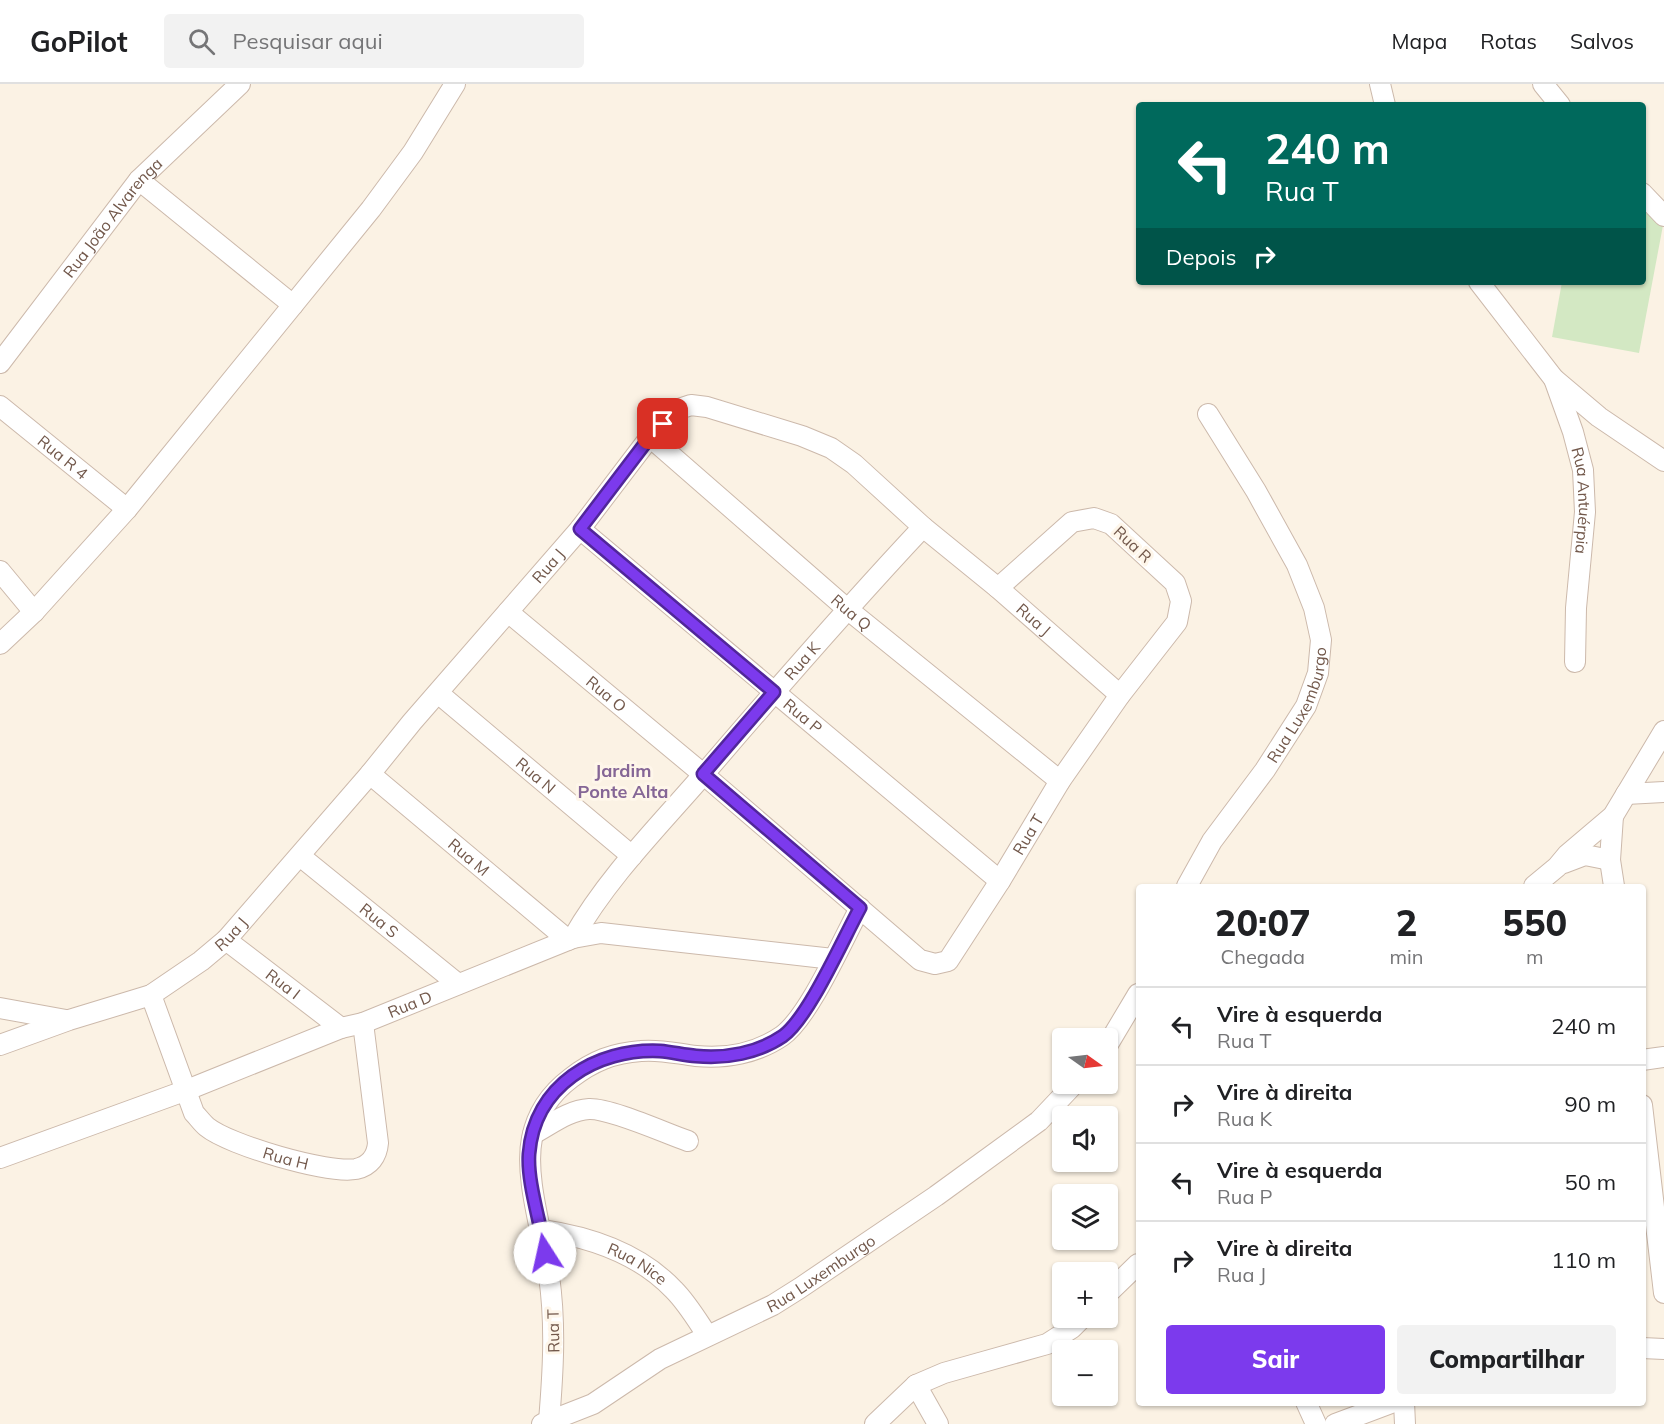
<!DOCTYPE html>
<html lang="pt">
<meta charset="utf-8">
<style>
body{margin:0;font-family:Mulish,sans-serif;background:#f2f2f2;color:#202124;height:100vh;display:flex;flex-direction:column;font-size:22px;white-space:nowrap}
*{box-sizing:border-box;margin:0}
p{font-size:20px;color:#757577}
.icon{flex:none;width:33px;height:33px;fill:none;stroke:currentColor;stroke-width:2;stroke-linecap:round;stroke-linejoin:round}
.map{position:relative;flex:1;overflow:hidden}
.side{position:absolute;left:1136px;top:800px;width:510px;height:522px;display:flex;flex-direction:column;background:#fff;border-radius:6px;box-shadow:0 2px 4px #0004}
.side>*{flex:none}
.hud{position:absolute;left:1136px;top:18px;width:510px;height:183px;border-radius:6px;box-shadow:0 2px 4px #0004;background:#00695c;color:#fff;overflow:hidden}
.needle{width:39px;rotate:104deg}
.buttons{position:absolute;left:1052px;top:944px;display:grid;gap:12px}
.buttons a{display:grid;place-items:center;width:66px;height:66px;border-radius:6px;background:#fff;box-shadow:0 2px 4px #0004;font-size:30px}
.pin{position:absolute;display:grid;place-items:center;width:51px;height:51px;color:#fff;margin:-26px;border-radius:12px;box-shadow:0 3px 9px #0006}
.me{position:absolute;width:66px;margin:-33px;rotate:350deg;stroke-linejoin:round;filter:drop-shadow(0 0 4px #0008)}
.turn{display:flex;align-items:center;gap:21px;height:126px;padding:0 30px;font-size:27px}
.turn .icon{width:78px;height:78px;stroke-width:2.5}
.turn b{display:block;font-size:42px;line-height:51px}
.then{display:flex;align-items:center;height:57px;padding:0 30px;background:#0003;gap:12px;font-size:22px}
.eta{display:flex;justify-content:space-evenly;align-items:center;height:102px;text-align:center}
.eta b{font-size:36px;font-weight:800;line-height:42px}
.action{display:flex;gap:12px;margin-top:auto;padding:12px 30px}
.action a{flex:1;height:69px;border-radius:6px;background:#7c3aed;color:#fff;font-size:24px;font-weight:800;line-height:69px;text-align:center}
.action a+a{background:#f2f2f2;color:#202124}
ul{padding:0;list-style:none}
li{display:flex;align-items:center;gap:18px;height:78px;padding:0 30px;border-top:2px solid #e0e0e0}
li div{flex:1}
li b{display:block;font-size:22px}
li em{font-style:normal}
header{display:flex;align-items:center;gap:36px;box-sizing:border-box;height:84px;padding:0 30px;background:#fff;border-bottom:2px solid #e0e0e0}
header strong{font-size:28px}
nav{display:flex;gap:33px;margin-inline-start:auto;font-size:21px}
.search{width:420px;height:54px;background:#f2f2f2;display:flex;align-items:center;gap:15px;box-sizing:border-box;padding:0 21px;border-radius:6px;color:#757577;font-size:22px}
.map>svg:first-child{display:block}
</style>
<header>
<strong>GoPilot</strong>
<div class="search"><svg class="icon" aria-label="search" viewBox="0 0 24 24"><circle cx="10" cy="10" r="6"/><path d="M15 15l6 6"/></svg>Pesquisar aqui</div>
<nav><a>Mapa</a><a>Rotas</a><a>Salvos</a></nav>
</header>
<div class="map">
<svg width="1664" height="1340" viewBox="0 0 1664 1340">
<rect width="100%" height="100%" fill="#fbf2e4"/>
<path fill="#d3e8c3" d="M1643 129 1664 133V136L1639 269 1552 253 1562 198H1642Z"/>
<g fill="none" stroke-linecap="round" stroke-linejoin="round">
<g stroke="#ccb9ab" stroke-width="22">
<g id="minor">
<path d="M1380 0 1385 21"/>
<path d="M1543 0 1560 21"/>
<path d="M139 96 293 221"/>
<path d="M1642 109 1664 132"/>
<path d="M1479 198 1554 295 1599 333 1664 377"/>
<path id="s1" d="M0 279 139 96 240 0"/>
<path id="s2" d="M1554 295 1573 348 1583 386 1585 428 1576 524 1575 578"/>
<path id="s3" d="M0 322 127 425"/>
<path id="s4" d="M650 353 846 524 1060 697"/>
<path id="s5" d="M580 445 1000 797"/>
<path d="M0 487 34 528"/>
<path id="s6" d="M508 528 703 690 920 876 935 880 948 877 1000 797 1060 697 1120 611 1177 538 1181 517 1175 499 1111 440 1094 434 1072 438 998 504"/>
<path d="M0 560 34 528 127 425 371 125 413 68 455 0"/>
<path id="s7" d="M438 609 632 772"/>
<path id="s8" d="M370 690 568 856"/>
<path d="M1626 710 1664 708"/>
<path d="M1613 732 1610 776 1614 802"/>
<path id="s9" d="M300 772 458 900"/>
<path d="M1564 779 1585 771 1610 776"/>
<path id="s10" d="M1187 802 1212 757 1265 686 1306 622 1318 589 1321 556 1314 524 1297 481 1256 407 1208 330"/>
<path d="M1534 802 1557 783 1567 771 1613 732 1664 647"/>
<path id="s11" d="M573 854C607 794 658 743 703 691 775 607 847 524 923 443"/>
<path id="s12" d="M226 856 341 944"/>
<path id="s13" d="M151 911 194 1029C198 1033 202 1039 207 1043 229 1061 328 1090 356 1085 370 1082 377 1072 378 1059L363 939"/>
<path d="M0 924 66 936"/>
<path id="s14" d="M0 961 69 936 151 911 201 877 226 856 370 690 412 638 580 445 650 353 676 326 691 321 707 323 802 352 831 364 854 380 923 443 998 504 1120 611"/>
<path d="M1107 962 1138 910"/>
<path d="M1642 976 1664 973"/>
<path d="M1642 1021 1664 1209"/>
<path d="M533 1050C550 1041 569 1026 589 1025 610 1024 665 1049 688 1057"/>
<path id="s15" d="M0 1074 187 1006 341 944 363 939 573 854 601 849 833 875"/>
<path id="s16" d="M542 1146C590 1153 640 1170 674 1206 687 1219 697 1236 707 1251"/>
<path d="M1107 1210 1138 1180"/>
<path d="M1642 1264 1664 1265"/>
<path d="M916 1301 938 1340"/>
<path d="M1306 1318 1316 1340"/>
<path d="M1404 1318 1405 1340"/>
<path d="M549 1337C553 1289 556 1241 549 1192 543 1150 524 1094 532 1054 537 1029 551 1009 571 994 593 977 613 969 641 967 660 965 678 970 696 972 726 975 757 969 782 952 809 933 843 855 860 824"/>
<path id="s17" d="M542 1340 593 1320 660 1275 773 1221 800 1204 936 1112 1039 1037 1075 999"/>
<path d="M875 1340 916 1301 944 1289 1047 1260 1072 1244 1083 1233"/>
<path d="M1335 1340 1394 1318"/>
</g>
</g>
<use href="#minor" stroke="#fff" stroke-width="20"/>
</g>
<g fill="none" stroke-linecap="round" stroke-linejoin="round">
<g stroke="#51269a" stroke-width="15">
<path id="route" d="M545 1169C541 1139 527 1099 529 1070 534 1002 596 964 660 967 672 968 684 971 696 972 726 975 758 969 783 952 809 933 843 855 860 824L703 690 774 608 580 445 650 353 663 340"/>
</g>
<use href="#route" stroke="#7c3aed" stroke-width="10"/>
</g>
<g text-anchor="middle" dominant-baseline="central" stroke-width="6" stroke-linejoin="round" paint-order="stroke">
<g font-size="16" fill="#72584b" stroke="#fef6ea">
<text stroke="none"><textPath href="#s1" startOffset="184">Rua João Alvarenga</textPath></text>
<text stroke="none"><textPath href="#s3" startOffset="81">Rua R 4</textPath></text>
<text stroke="none"><textPath href="#s2" startOffset="126">Rua Antuérpia</textPath></text>
<text transform="translate(1133 460) rotate(43)">Rua R</text>
<text stroke="none"><textPath href="#s14" startOffset="746">Rua J</textPath></text>
<text stroke="none"><textPath href="#s4" startOffset="267">Rua Q</textPath></text>
<text stroke="none"><textPath href="#s14" startOffset="1376">Rua J</textPath></text>
<text stroke="none"><textPath href="#s11" startOffset="360">Rua K</textPath></text>
<text stroke="none"><textPath href="#s6" startOffset="128">Rua O</textPath></text>
<text stroke="none"><textPath href="#s10" startOffset="214">Rua Luxemburgo</textPath></text>
<text stroke="none"><textPath href="#s5" startOffset="291">Rua P</textPath></text>
<text stroke="none"><textPath href="#s7" startOffset="128">Rua N</textPath></text>
<text stroke="none"><textPath href="#s6" startOffset="718">Rua T</textPath></text>
<text stroke="none"><textPath href="#s8" startOffset="129">Rua M</textPath></text>
<text stroke="none"><textPath href="#s9" startOffset="102">Rua S</textPath></text>
<text stroke="none"><textPath href="#s14" startOffset="260">Rua J</textPath></text>
<text stroke="none"><textPath href="#s12" startOffset="72">Rua I</textPath></text>
<text stroke="none"><textPath href="#s15" startOffset="438">Rua D</textPath></text>
<text stroke="none"><textPath href="#s13" startOffset="230">Rua H</textPath></text>
<text stroke="none"><textPath href="#s16" startOffset="102">Rua Nice</textPath></text>
<text stroke="none"><textPath href="#s17" startOffset="318">Rua Luxemburgo</textPath></text>
<text transform="translate(553 1247) rotate(-91)">Rua T</text>
</g>
<g font-size="18" font-weight="bold" fill="#856696" stroke="#fef6ea">
<text x="623" y="686">Jardim<tspan x="623" dy="21">Ponte Alta</tspan></text>
</g>
</g>
</svg>
<div class="buttons">
<a><svg class="needle" viewBox="-14 -14 28 28"><path d="M0-13l5 13h-10z" fill="#e53935"/><path d="M0 13l5-13h-10z" fill="#757577"/></svg></a>
<a><svg class="icon" aria-label="sound" viewBox="0 0 24 24"><path d="M4 9h4l5-4v14l-5-4H4zM17 9q2 3 0 6"/></svg></a>
<a><svg class="icon" aria-label="layers" viewBox="0 0 24 24"><path d="M12 4l9 5-9 5-9-5zM3 14l9 5 9-5"/></svg></a>
<a>+</a>
<a>−</a>
</div>
<div class="pin" style="left:663px;top:340px;background:#d93025"><svg class="icon" aria-label="arrive" viewBox="0 0 24 24"><path d="M6 21V4h12l-3 4 3 4H6"/></svg></div>
<svg class="me" style="left:545px;top:1169px" viewBox="-20 -20 40 40"><circle r="19" fill="#fff"/><path d="M0-13L10 11 0 6-10 11z" fill="#7c3aed"/></svg>
<div class="hud">
<div class="turn"><svg class="icon" aria-label="left" viewBox="0 0 24 24"><path d="M17 20v-9H6M10 6l-5 5 5 5"/></svg><div><b>240 m</b>Rua T</div></div>
<div class="then">Depois<svg class="icon" aria-label="right" viewBox="0 0 24 24"><path d="M7 20v-9h11M14 6l5 5-5 5"/></svg></div>
</div>
<section class="side">
<div class="eta">
<div><b>20:07</b><p>Chegada</p></div>
<div><b>2</b><p>min</p></div>
<div><b>550</b><p>m</p></div>
</div>
<ul>
<li><svg class="icon" aria-label="left" viewBox="0 0 24 24"><path d="M17 20v-9H6M10 6l-5 5 5 5"/></svg><div><b>Vire à esquerda</b><p>Rua T</p></div><em>240 m</em></li>
<li><svg class="icon" aria-label="right" viewBox="0 0 24 24"><path d="M7 20v-9h11M14 6l5 5-5 5"/></svg><div><b>Vire à direita</b><p>Rua K</p></div><em>90 m</em></li>
<li><svg class="icon" aria-label="left" viewBox="0 0 24 24"><path d="M17 20v-9H6M10 6l-5 5 5 5"/></svg><div><b>Vire à esquerda</b><p>Rua P</p></div><em>50 m</em></li>
<li><svg class="icon" aria-label="right" viewBox="0 0 24 24"><path d="M7 20v-9h11M14 6l5 5-5 5"/></svg><div><b>Vire à direita</b><p>Rua J</p></div><em>110 m</em></li>
</ul>
<div class="action"><a>Sair</a><a>Compartilhar</a></div>
</section>
</div>
